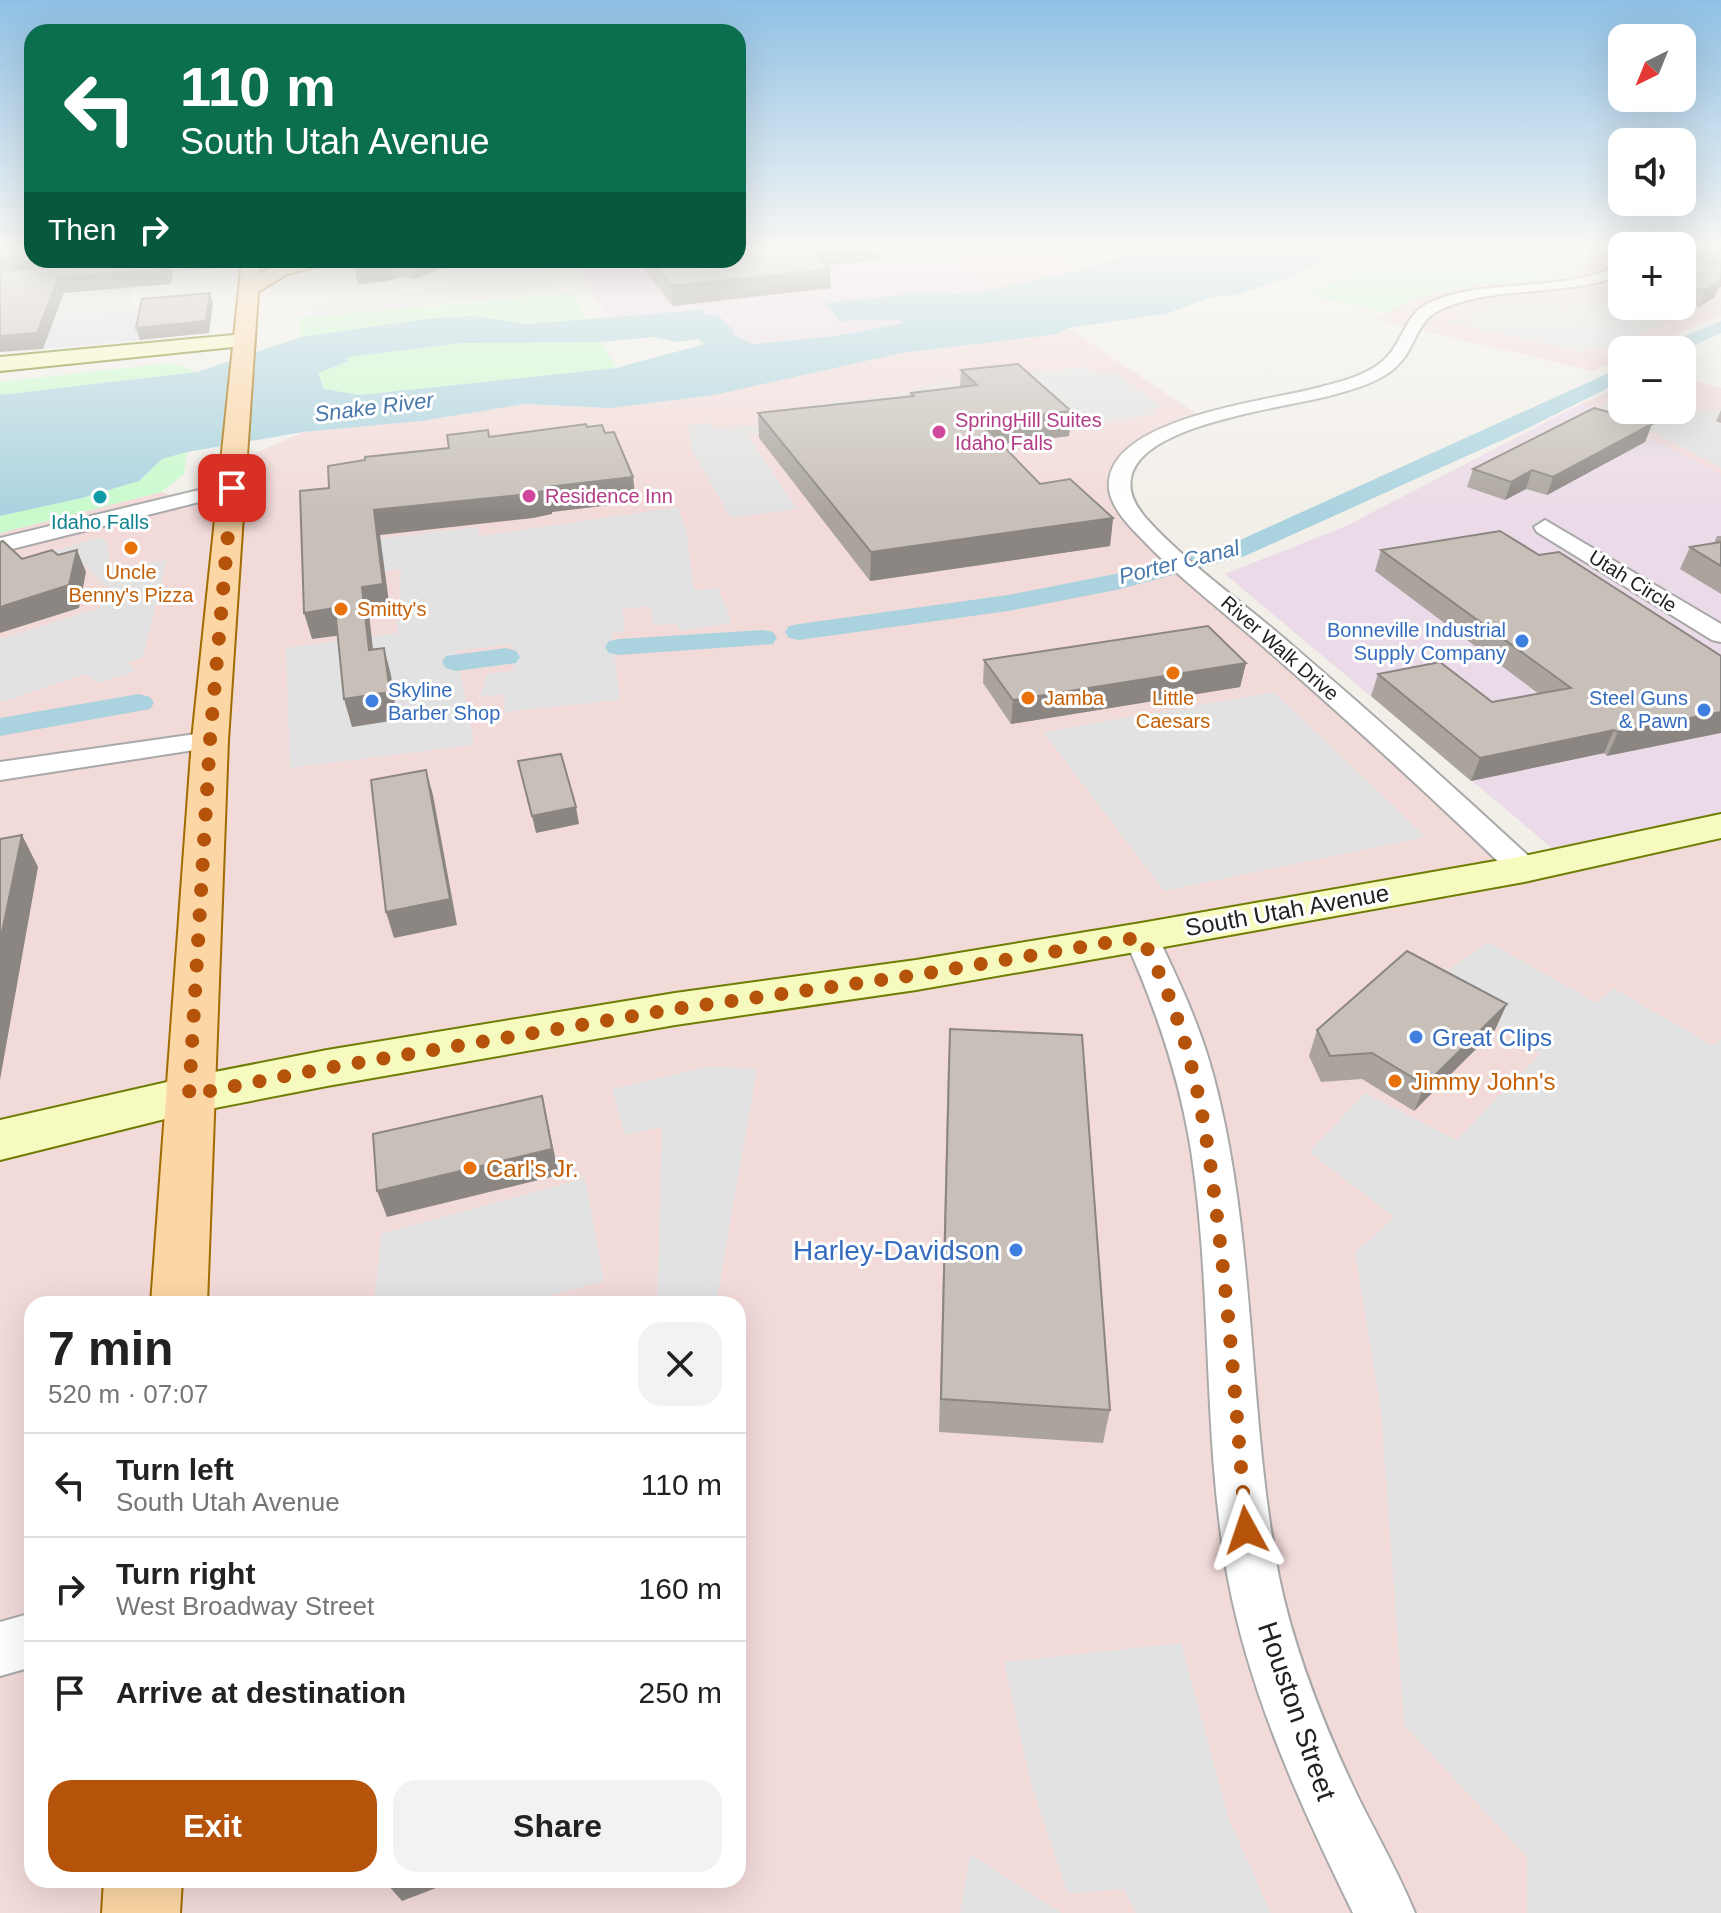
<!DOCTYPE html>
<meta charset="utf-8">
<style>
body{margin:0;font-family:Arial,sans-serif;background:#f2f2f2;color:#222;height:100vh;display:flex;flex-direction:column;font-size:30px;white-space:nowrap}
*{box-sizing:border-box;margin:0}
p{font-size:26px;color:#767676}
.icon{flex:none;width:44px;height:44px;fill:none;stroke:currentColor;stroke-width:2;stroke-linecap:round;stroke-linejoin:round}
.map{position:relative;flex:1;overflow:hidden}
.panel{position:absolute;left:24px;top:1296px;width:722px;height:592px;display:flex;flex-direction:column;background:#fff;border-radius:24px;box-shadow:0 8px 32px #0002}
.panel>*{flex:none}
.banner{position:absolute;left:24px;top:24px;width:722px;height:244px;border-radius:24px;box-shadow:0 8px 32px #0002;background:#0b6e4f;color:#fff;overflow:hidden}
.needle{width:52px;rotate:223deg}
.buttons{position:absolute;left:1608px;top:24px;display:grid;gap:16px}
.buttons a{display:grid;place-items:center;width:88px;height:88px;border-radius:16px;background:#fff;box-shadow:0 8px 32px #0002;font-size:40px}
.pin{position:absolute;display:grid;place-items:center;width:68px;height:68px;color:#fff;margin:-34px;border-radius:16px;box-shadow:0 4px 12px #0006}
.me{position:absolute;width:88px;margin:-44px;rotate:355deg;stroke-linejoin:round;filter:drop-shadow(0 0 6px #0008)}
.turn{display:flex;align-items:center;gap:28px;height:168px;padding:0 24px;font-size:36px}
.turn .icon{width:104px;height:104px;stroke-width:2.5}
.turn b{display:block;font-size:56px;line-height:68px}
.then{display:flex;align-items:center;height:76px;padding:0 24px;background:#0003;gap:16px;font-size:30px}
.round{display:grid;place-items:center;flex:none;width:84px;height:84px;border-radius:24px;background:#f2f2f2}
.overview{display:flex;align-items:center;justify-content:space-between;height:136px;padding:0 24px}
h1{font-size:48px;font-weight:700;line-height:60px}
.button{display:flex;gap:16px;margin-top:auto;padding:16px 24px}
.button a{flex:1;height:92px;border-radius:24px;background:#b45309;color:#fff;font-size:32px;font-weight:700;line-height:92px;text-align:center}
.button a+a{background:#f2f2f2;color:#222}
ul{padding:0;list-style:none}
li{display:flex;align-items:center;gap:24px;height:104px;padding:0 24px;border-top:2px solid #e0e0e0}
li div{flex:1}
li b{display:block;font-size:30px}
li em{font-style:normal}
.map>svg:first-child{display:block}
</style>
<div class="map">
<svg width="1721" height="1913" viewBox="0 0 1721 1913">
<rect width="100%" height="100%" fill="#f2efe9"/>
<path fill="#f2dad9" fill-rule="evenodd" d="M921 247H1048L1083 269 998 289 959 263 940 261Z
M1603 247H1622V306H1682V247H1721V315L1640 350H1622V358L1593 371 1375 319 1418 298 1471 285 1506 282Z
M1068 328 1206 420 1148 443 1120 478 1140 523 1524 869 1721 826V1913H0V533L161 492 180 499 232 488 235 462 303 432 421 421 525 404 610 408 714 395 902 353 1058 334ZM32 1304H738V1880H32Z
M1682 377 1721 388V475L1583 403 1622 386V410H1682Z"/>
<path fill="#ebdbe8" d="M738 247H921L940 261 959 263 998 289 970 295 931 292 840 321 883 318 899 319 904 323 836 336 753 344 731 334 733 331 718 315H706L702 310 608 317 573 260H738Z
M1583 403 1721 475V826L1565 859 1225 574 1346 526Z"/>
<path fill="#c8facc" d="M1048 247H1151L1083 269Z
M1426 247H1603L1590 252 1591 263 1577 273C1514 288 1445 277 1388 313L1308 294 1390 255Z
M572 293 586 319 526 324 472 316 425 319 301 337 299 318Z
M602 342 616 368 360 395 323 389 317 373 347 361 344 360 349 357 463 343Z
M171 363 197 372 0 395V382Z
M187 452 184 474 161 492 0 533V516L82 498 139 481 162 459Z"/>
<path fill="#e2e2e2" d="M444 260H539L556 293 313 316 312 303 421 293 420 286 451 283Z
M135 276 129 306 159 304 156 311 0 327V301L98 292 102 279Z
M1533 297 1561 307 1577 299 1667 318 1612 352 1592 348 1584 352 1446 322 1474 313 1463 309Z
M1085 367 1096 373 1115 372 1162 407 1149 409 1157 414 1065 428 748 435 797 509 731 518 692 451 688 425 711 423 713 428 755 426 763 423 754 418 809 410 808 405 884 397 947 381 962 386 976 378Z
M1615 401 1622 403V410L1692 412 1721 409V419L1713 420 1721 424V468L1601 406Z
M678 507 686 529 694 590 718 588 732 623 680 631 676 623 654 626 650 606 622 609 625 631 612 633 620 700 504 712 505 695 480 696 487 674 513 671 512 644 457 651 474 745 290 768 286 648 397 633 401 569 316 580V546L478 527 480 536Z
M101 537 108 545 110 568 167 560 143 657 128 663 136 671 100 683 85 674 0 703V639L100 608 109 589 82 563 24 560Z
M1274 692 1426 837 1164 891 1043 732Z
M1488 942 1597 1003 1613 988 1712 1045 1721 1039V1913H1527V1857L1404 1725 1381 1412 1355 1253 1394 1217 1309 1152 1365 1093 1456 1140 1540 1054 1429 984Z
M711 1066 757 1069 716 1304H657L662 1127 625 1135 612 1089Z
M585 1178 604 1281 519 1304H374L381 1234Z
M1181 1643 1229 1819 1271 1913H1136L1124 1889 1068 1894 1030 1780 1004 1662Z
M970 1854 1062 1913H960Z"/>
<path fill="#dddde8" d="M156 311 143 325 140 340 43 349 54 320Z"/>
<path fill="#aad3df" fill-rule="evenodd" d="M1151 247H1357L1328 256 1303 272 1240 294 1213 297 1165 314 1068 328 1059 334 902 353 714 395 610 408 525 404 421 421 303 432 187 452 162 459 139 481 82 498 0 516V395L197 372 301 337 425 319 472 316 527 324 702 310 706 315H718L734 331 732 334 753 344 836 336 903 323 899 319 840 321 825 303 931 292 970 295 1083 269ZM654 337 676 342 698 339 705 344 616 368 360 395 324 389 318 373 349 361 345 359 349 357 463 343 602 342Z"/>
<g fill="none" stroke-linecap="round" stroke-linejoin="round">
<path fill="#aad3df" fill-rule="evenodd" d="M1721 321V333L1682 351 1659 350 1661 346Z
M1622 367V381L1522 431 1245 556 1116 590 1008 611 799 640 789 638 785 632 789 626 799 624 1008 595 1115 574 1227 546Z
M763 630 773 632 777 638 773 644 619 655 609 653 605 647 609 641 619 639Z
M506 648 516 651 520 657 516 663 456 671 446 668 442 662 446 656Z
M139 694 150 697 154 703 150 709 0 736V718Z"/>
<g stroke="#a9a9a9" stroke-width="4">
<path id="street" d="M190 260H258L251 264 124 273 117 269 124 265Z
M1622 266V275C1565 297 1500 285 1444 308 1415 319 1417 348 1396 367 1381 381 1355 389 1336 394 1289 408 1141 422 1131 478 1128 493 1136 506 1145 517 1184 561 1241 601 1286 640 1371 713 1454 787 1535 862L1540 869 1535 876 1524 879 1513 876C1435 800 1355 727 1273 655 1228 615 1178 578 1138 535 1126 523 1111 506 1109 489 1103 416 1275 401 1324 386 1344 381 1369 374 1384 360 1405 341 1403 313 1433 301 1478 283 1528 288 1576 279 1592 277 1606 270 1622 266Z
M232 482 239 484 242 488 239 492 0 552V538Z
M1545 520 1721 624V642L1712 640 1537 532 1534 527Z
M210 732 220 734 224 740 220 746 0 780V762Z
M1141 926 1153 929 1158 937C1180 983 1201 1028 1214 1078 1257 1241 1247 1412 1279 1577 1295 1654 1325 1728 1359 1799 1378 1837 1399 1874 1415 1913H1353C1301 1807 1250 1696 1228 1579 1202 1438 1213 1292 1191 1150 1179 1075 1155 1006 1124 937L1129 929Z
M32 1613V1667L0 1676V1622Z"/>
</g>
<g stroke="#707d05" stroke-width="4">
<path id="secondary" d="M244 334 252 335 255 340 252 345 0 371V357Z
M1721 814V838L1524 882 1141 951 916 990 675 1025 327 1086 189 1113 0 1160V1120L189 1077 327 1050 675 993 916 960 1141 923 1524 856Z"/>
</g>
<g stroke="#a06b00" stroke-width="4">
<path id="primary" d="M242 260H260L259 274C282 261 303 260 328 260L326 264 287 274 258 292 228 740 207 1304H151L192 740Z
M104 1880H182L180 1913H102Z"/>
</g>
<use href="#street" fill="#fff" fill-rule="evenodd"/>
<use href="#secondary" fill="#f7fabf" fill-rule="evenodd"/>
<use href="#primary" fill="#fcd6a4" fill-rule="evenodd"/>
</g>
<path fill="#aba49e" d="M738 247H879L878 260 826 265 831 288 672 306 637 260H738Z
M1694 247H1721V287L1718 288 1715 297 1699 307 1690 305 1681 311 1654 306H1682V250L1688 258H1689Z
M353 260H460V262L414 279 400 277 387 281 358 284Z
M961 370 1071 411 1069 436 1001 444 1040 484 1113 518 1110 546 870 581 759 438 758 413 910 396 911 393 960 387Z
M1721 410V423L1716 421Z
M1652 424 1645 442 1547 495 1526 489 1505 500 1467 487 1473 469Z
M1717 536H1721V594L1680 569 1690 547 1714 543Z
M1381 550 1539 555 1721 656 1607 756 1604 753 1471 781 1371 696 1378 674 1492 702 1539 694 1375 571Z
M984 660 1246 663 1240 687 1011 724 983 683Z
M950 1029 1110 1410 1103 1443 939 1432 948 1063Z
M1317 1030H1495L1414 1111 1362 1079 1321 1082 1309 1056Z"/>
<path fill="#8b8681" d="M816 247H879L878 260 807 266V248Z
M32 256V260H156L0 273V258Z
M168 260 173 273 171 284 64 293 43 349 0 352V336L58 278Z
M391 260H396L400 277 387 281 358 284 354 265Z
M413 260H460V262L414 279 410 261Z
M830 269 831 288 672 306 671 286Z
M1721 273V287L1718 288 1715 297 1699 307 1706 290Z
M1697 289 1690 305 1681 311 1688 294Z
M210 293 213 304 209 333 140 340 136 328Z
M1071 411 1069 436 978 447 979 421Z
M1652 424 1645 442 1547 495 1553 477Z
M1532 470 1526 489 1505 500 1511 482Z
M633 477 636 502 552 512V514L533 518 380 535 390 610 369 613 376 677 369 650 362 587 374 510 548 487Z
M1113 518 1110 546 870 581 871 552Z
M77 550 86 572 79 608 0 633V607Z
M335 608 343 635 312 639 304 613Z
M384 648 391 675 397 720 352 727 344 699Z
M1246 663 1240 687 1011 724 1013 700Z
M1721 712V733L1607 756 1618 732Z
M1614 730 1604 753 1471 781 1480 758Z
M426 770 433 795 457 925 394 938 386 912Z
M576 807 579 824 536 833 532 816Z
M22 835 38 867 0 1080V942Z
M1507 1004 1495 1030 1414 1111 1425 1085Z
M542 1096 559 1175 387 1217 377 1191Z
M398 1880H457L402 1901 387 1884Z"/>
<path fill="#c7bfb8" stroke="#8b8681" stroke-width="2" d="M0 247H32V256L0 258Z
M738 247H816L807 248 830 269 671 286 650 260H738Z
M1703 247H1721V250Z
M1685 249 1688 258 1721 263V273L1720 274 1721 280 1706 290 1697 289 1688 294 1682 293V250Z
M150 260H168L166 269 58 278 37 333 0 336V271Z
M353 260H391L383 263 354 265Z
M210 293 206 321 136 328 142 299Z
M1018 364 1071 411 979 421 1040 484 1070 479 1113 518 871 552 758 413 914 396 911 393 977 385 961 370Z
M1594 408 1652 424 1553 477 1532 470 1511 482 1473 469Z
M586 424 587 427 602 425 605 433 614 432 633 477 548 487V490L529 494 374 510 383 584 362 587 369 650 384 648 390 692 344 699 335 608 304 613 300 491 329 488 328 466 365 460V457L449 448 447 435 488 430 489 437Z
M1500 531 1539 555 1559 552 1721 656V712L1618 732 1614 730 1480 758 1378 674 1440 662 1492 702 1571 688 1381 550Z
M3 541 22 559 52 550 58 555 77 550 69 585 0 607V542Z
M1721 542V566L1690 547Z
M1208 626 1246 663 1013 700 984 660Z
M561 754 576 807 532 816 518 761Z
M426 770 450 899 386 912 371 780Z
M22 835 0 942V839Z
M1407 951 1507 1004 1425 1085 1372 1053 1330 1056 1317 1030Z
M950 1029 1082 1035 1110 1410 941 1399Z
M542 1096 552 1149 377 1191 373 1134Z
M387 1880H398L387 1884Z"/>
<linearGradient id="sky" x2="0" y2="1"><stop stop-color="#8fc0e4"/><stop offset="0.48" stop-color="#f9f8f5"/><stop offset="1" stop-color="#f9f8f5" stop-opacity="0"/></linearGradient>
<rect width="1721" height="515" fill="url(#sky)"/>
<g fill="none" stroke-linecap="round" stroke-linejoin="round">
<path stroke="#b45309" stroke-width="14" stroke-dasharray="0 25.2" d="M232 488 210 740 189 1095 327 1068 675 1009 916 975 1141 937C1193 1031 1207 1128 1219 1234 1231 1332 1238 1432 1246 1530"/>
</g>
<g fill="#d1479c" stroke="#fff" stroke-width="3">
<circle cx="939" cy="432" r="8"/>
<circle cx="529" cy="496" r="8"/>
</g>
<circle fill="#0f9aa8" stroke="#fff" stroke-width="3" cx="100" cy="497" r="8"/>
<g fill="#e8710a" stroke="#fff" stroke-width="3">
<circle cx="131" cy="548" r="8"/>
<circle cx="341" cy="609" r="8"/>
<circle cx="1173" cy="673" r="8"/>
<circle cx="1028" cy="698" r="8"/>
<circle cx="1395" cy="1081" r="8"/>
<circle cx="470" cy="1168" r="8"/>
</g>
<g fill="#3f7fe0" stroke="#fff" stroke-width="3">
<circle cx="1522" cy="641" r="8"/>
<circle cx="372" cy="701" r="8"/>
<circle cx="1704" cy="710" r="8"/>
<circle cx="1416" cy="1037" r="8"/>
<circle cx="1016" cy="1250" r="8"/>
</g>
<g text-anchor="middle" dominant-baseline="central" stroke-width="6" stroke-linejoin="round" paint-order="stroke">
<g font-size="20" fill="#b23c85" stroke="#fff" text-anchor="start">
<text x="955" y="420">SpringHill Suites<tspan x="955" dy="23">Idaho Falls</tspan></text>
<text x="545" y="496">Residence Inn</text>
</g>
<g font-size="20" fill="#0d838f" stroke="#fff">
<text x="100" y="522">Idaho Falls</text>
</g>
<g font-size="20" fill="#c56008" stroke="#fff">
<text x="131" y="572">Uncle<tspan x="131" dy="23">Benny's Pizza</tspan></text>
<text x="357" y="609" text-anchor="start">Smitty's</text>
<text x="1044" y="698" text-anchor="start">Jamba</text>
<text x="1173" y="698">Little<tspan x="1173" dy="23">Caesars</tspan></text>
</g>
<g font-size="20" fill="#222" stroke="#fff">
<text transform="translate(1633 581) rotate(32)">Utah Circle</text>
<text transform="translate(1280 648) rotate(41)">River Walk Drive</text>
</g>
<g font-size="20" fill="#366cbe" stroke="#fff" text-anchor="end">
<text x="1506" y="630">Bonneville Industrial<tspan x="1506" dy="23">Supply Company</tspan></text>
<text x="388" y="690" text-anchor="start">Skyline<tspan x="388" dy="23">Barber Shop</tspan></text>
<text x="1688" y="698">Steel Guns<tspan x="1688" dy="23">&amp; Pawn</tspan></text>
</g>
<g font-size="22" font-style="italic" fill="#4a7aab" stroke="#fff">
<text transform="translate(374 407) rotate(-7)">Snake River</text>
<text transform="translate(1179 562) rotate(-14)">Porter Canal</text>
</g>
<g font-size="24" fill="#222" stroke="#fff">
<text transform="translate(1287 910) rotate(-10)">South Utah Avenue</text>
</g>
<g font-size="24" fill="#366cbe" stroke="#fff" text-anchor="start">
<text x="1432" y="1037">Great Clips</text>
</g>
<g font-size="24" fill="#c56008" stroke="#fff" text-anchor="start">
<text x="1411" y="1081">Jimmy John's</text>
<text x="486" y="1168">Carl's Jr.</text>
</g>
<g font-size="28" fill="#366cbe" stroke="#fff" text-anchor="end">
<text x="1000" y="1250">Harley-Davidson</text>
</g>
<g font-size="28" fill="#222" stroke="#fff">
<text transform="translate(1297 1711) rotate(71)">Houston Street</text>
</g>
</g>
</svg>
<div class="buttons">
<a><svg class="needle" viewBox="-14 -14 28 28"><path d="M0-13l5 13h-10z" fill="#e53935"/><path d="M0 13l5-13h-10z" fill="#767676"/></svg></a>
<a><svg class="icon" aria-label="sound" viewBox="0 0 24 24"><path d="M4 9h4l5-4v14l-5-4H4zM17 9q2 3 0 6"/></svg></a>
<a>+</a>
<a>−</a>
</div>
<div class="pin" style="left:232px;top:488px;background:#d93025"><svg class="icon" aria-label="arrive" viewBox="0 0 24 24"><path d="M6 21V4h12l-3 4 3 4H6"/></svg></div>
<svg class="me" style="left:1246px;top:1530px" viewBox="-20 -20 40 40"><path d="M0-17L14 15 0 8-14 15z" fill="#b45309" stroke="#fff" stroke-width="4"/></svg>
<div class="banner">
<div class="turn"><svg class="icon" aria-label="left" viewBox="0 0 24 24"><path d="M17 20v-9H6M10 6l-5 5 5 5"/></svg><div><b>110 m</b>South Utah Avenue</div></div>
<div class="then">Then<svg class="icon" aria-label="right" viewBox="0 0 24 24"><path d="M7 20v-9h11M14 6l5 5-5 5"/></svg></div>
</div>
<section class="panel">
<div class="overview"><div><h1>7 min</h1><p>520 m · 07:07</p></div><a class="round"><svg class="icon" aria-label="close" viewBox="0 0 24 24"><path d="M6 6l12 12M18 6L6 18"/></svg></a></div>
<ul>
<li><svg class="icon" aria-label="left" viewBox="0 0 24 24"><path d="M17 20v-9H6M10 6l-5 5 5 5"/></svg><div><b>Turn left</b><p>South Utah Avenue</p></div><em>110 m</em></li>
<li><svg class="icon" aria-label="right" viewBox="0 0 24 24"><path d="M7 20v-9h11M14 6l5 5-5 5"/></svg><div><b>Turn right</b><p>West Broadway Street</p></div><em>160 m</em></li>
<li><svg class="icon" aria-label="arrive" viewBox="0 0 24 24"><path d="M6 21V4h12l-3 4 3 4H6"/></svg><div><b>Arrive at destination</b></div><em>250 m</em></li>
</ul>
<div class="button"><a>Exit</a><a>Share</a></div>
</section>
</div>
